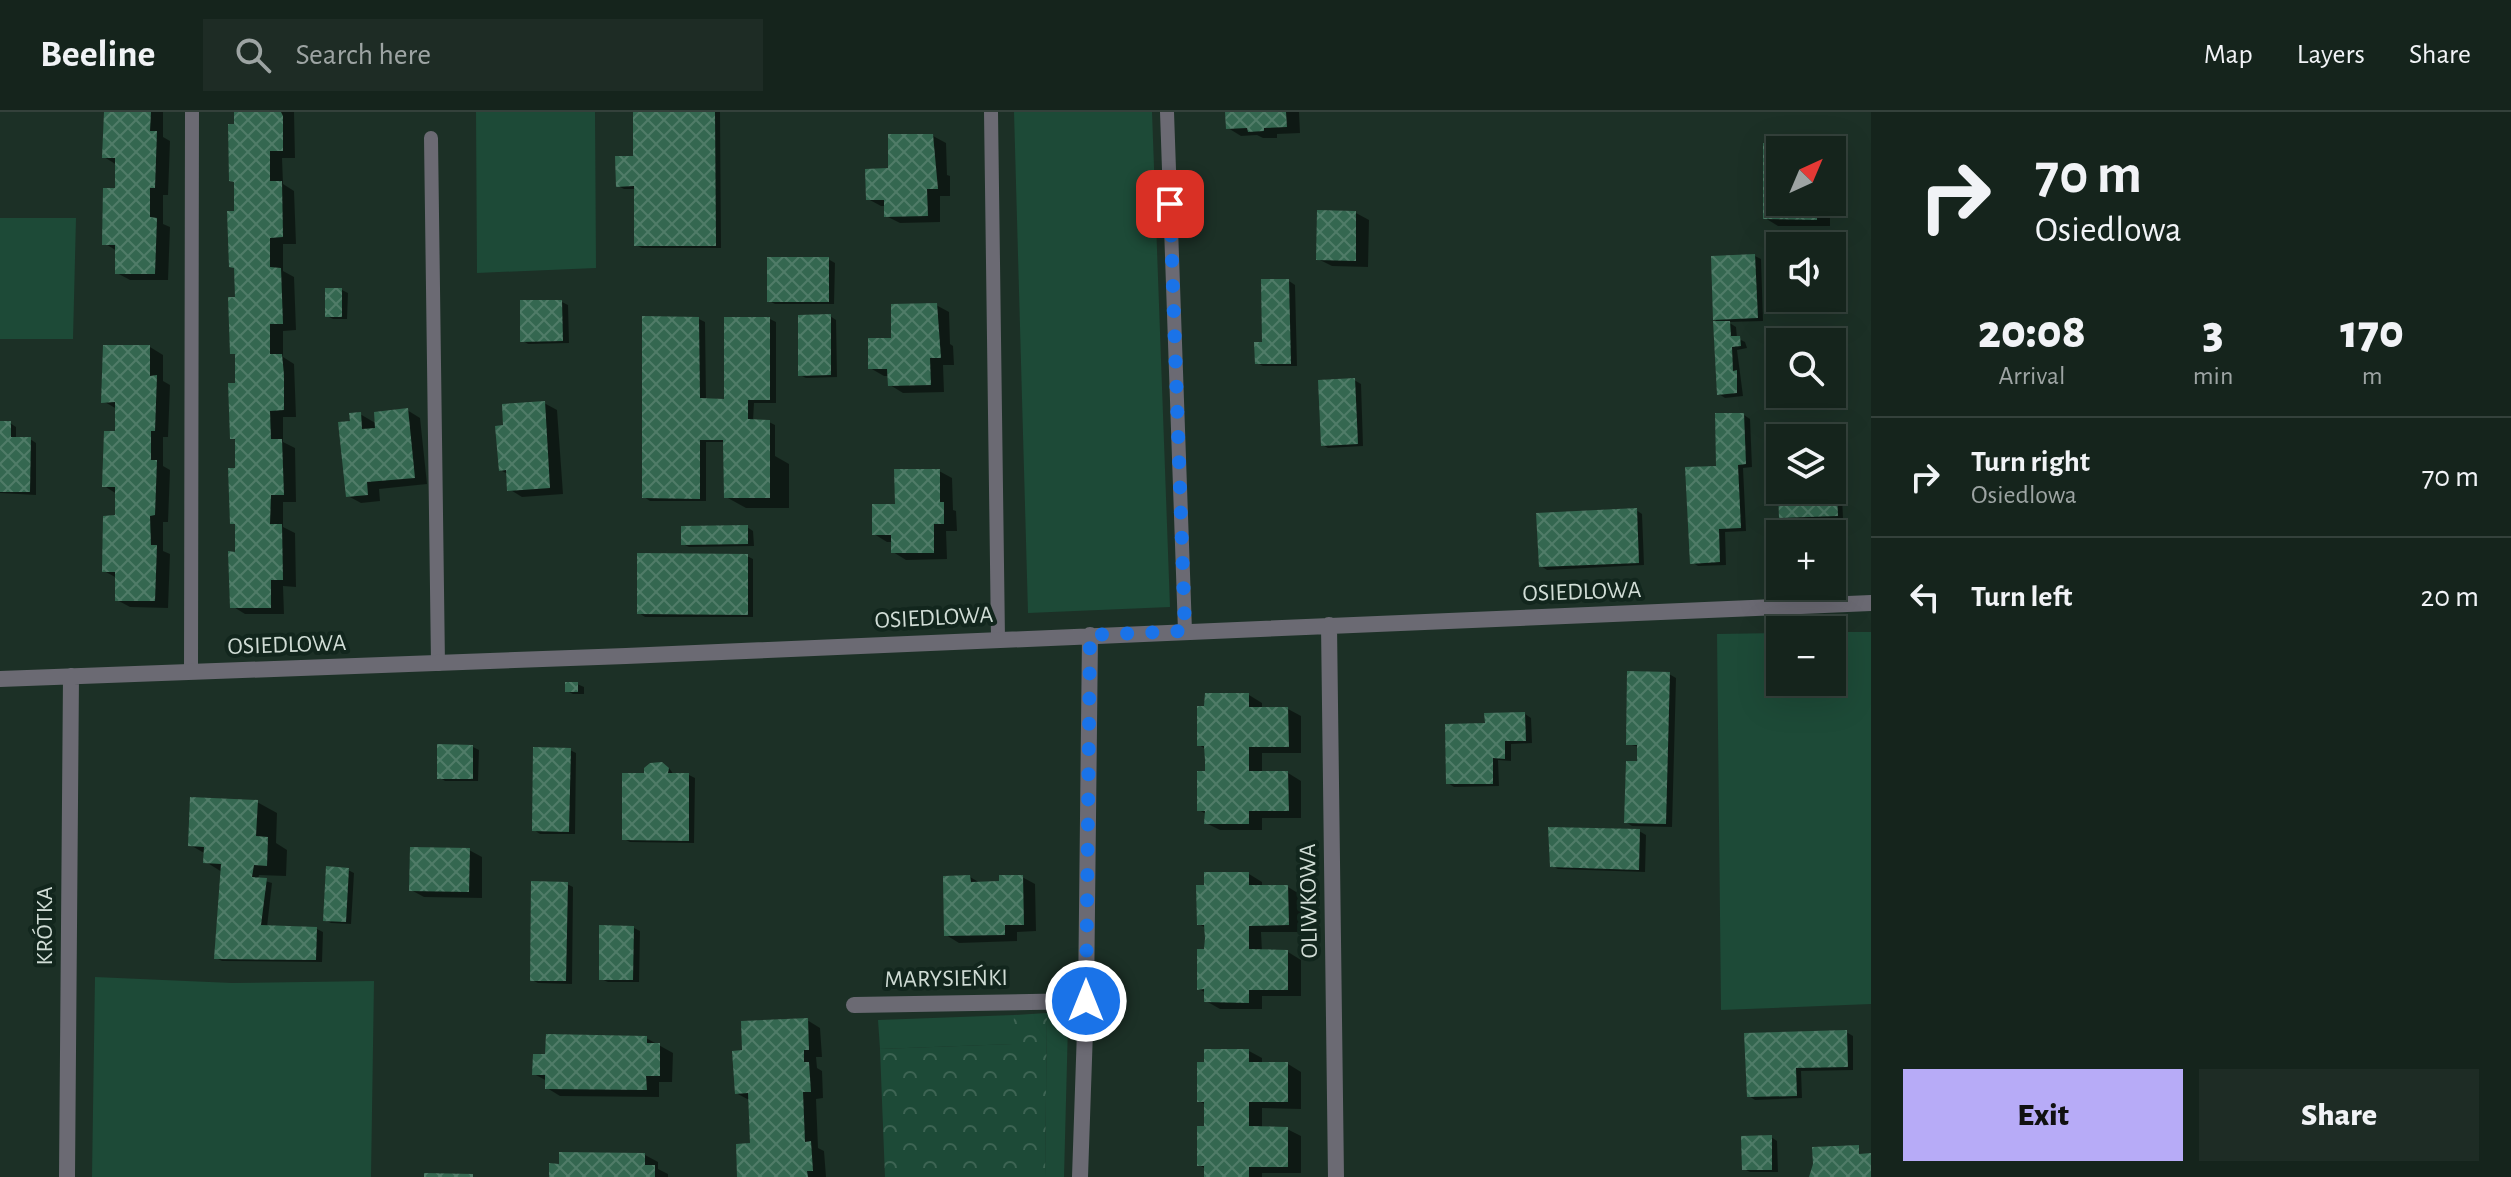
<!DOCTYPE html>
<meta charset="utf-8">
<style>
body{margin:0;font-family:"Alegreya Sans",sans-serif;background:#1e2c25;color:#f1f3f6;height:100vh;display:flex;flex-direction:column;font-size:30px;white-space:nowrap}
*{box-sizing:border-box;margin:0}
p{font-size:26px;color:#9da4a3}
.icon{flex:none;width:44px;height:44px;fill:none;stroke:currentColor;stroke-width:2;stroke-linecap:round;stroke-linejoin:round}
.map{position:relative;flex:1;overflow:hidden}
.panel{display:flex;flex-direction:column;background:#15241c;width:640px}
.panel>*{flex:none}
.top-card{background:#15241c;color:#f1f3f6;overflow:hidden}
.needle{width:52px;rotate:44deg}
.controls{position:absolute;left:1766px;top:24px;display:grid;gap:16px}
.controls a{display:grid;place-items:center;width:80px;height:80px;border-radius:0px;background:#15241c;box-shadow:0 8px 32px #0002,0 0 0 2px #34413b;font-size:40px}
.pin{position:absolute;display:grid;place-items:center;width:68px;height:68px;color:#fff;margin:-34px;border-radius:16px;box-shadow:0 4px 12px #0006}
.me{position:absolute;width:88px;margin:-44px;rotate:0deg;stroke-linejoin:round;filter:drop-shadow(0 0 6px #0008)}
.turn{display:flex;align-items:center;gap:28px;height:168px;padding:0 32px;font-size:36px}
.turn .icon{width:104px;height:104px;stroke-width:2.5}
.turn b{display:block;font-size:56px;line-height:68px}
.eta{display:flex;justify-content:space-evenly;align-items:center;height:136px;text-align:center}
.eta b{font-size:48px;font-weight:800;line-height:56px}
.button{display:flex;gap:16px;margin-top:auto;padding:16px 32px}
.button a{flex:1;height:92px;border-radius:0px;background:#b7abf7;color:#111;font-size:32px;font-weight:800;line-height:92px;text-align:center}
.button a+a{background:#1e2c25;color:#f1f3f6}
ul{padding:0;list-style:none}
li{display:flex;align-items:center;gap:24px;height:120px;padding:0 32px;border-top:2px solid #34413b}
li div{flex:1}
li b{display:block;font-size:30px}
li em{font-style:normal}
header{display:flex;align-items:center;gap:48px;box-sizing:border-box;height:112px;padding:0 40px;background:#15241c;border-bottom:2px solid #34413b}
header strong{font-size:38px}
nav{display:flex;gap:44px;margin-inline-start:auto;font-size:28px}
.search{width:560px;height:72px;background:#1e2c25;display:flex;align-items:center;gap:20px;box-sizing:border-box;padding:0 28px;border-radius:0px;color:#9da4a3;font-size:30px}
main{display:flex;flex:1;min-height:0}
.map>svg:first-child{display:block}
</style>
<header>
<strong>Beeline</strong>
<div class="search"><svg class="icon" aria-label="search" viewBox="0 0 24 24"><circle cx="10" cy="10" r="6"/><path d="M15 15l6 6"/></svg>Search here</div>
<nav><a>Map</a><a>Layers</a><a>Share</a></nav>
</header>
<main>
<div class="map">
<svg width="1871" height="1065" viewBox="0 0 1871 1065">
<defs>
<pattern id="forest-crowns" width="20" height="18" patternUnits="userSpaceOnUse" patternTransform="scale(2)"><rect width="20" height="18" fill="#1d4a37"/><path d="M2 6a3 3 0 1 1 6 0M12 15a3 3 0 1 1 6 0" fill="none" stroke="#3d6453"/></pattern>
<pattern id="building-cross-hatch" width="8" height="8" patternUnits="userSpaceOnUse" patternTransform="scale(2)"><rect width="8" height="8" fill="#346750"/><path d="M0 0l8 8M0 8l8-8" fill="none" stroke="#507c68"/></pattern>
</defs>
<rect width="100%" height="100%" fill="#1c3026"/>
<path fill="#1d4a37" d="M476 0H595L596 156 477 161Z
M1014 0H1152L1170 495 1028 501Z
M0 106H76L73 227H0Z
M1832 520H1871V892L1721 898 1717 522 1780 521V570H1832Z
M95 865 232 871 374 869 371 1065H92Z
M1047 901 1059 903 1068 912 1064 1065H1045Z
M1014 903V932L880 937 878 908Z"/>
<path fill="url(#forest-crowns)" d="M1047 901 1045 1065H885L880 937 1013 932 1014 903Z"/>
<path fill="#0007" d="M105 0H163V25L170 29 168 83H163V112L170 115 168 168H130L117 161V139L104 131 117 78V53L104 45Z
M236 0H294L295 46H282L283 72 294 79 296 132H283V159L294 165 296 218 283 219V245L294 252 296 305H283V330L295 336 296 390H283V415L295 421 296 475 283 474 284 502H245L232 494 237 442V413L232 410 237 329 232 326 237 273V243L232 241 237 187Z
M635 0H720L721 136H642L636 133V77H624L618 74 635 46Z
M1227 0H1299L1300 21 1277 22V26H1263L1257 23 1241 24 1228 16Z
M933 24 946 31 947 63 950 64V84H940V110L900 111 886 104V94H881L868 87 890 58Z
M1765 33 1808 34 1815 38H1780V90H1830V114H1778L1765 106Z
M1356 101 1369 108 1368 155 1332 154 1318 147Z
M1755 144 1761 147 1763 209 1728 210 1736 215 1737 226 1745 230 1747 236 1737 238 1743 284 1725 286 1719 282 1713 145Z
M828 147 835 151 834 192H775L769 189Z
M1289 169 1295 173 1297 254H1263L1257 251Z
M342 178 348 181 347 207H333L327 204Z
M562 190 568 193 569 231 528 232 522 228Z
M936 193 949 200 950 232 953 234 954 253H943L944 280 903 281 890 273V264H884L870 256Z
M830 204 836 208 837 265 806 266 800 263Z
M699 207 705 210 706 288 726 289 770 207 776 210V291H754L753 309 769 310 775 313V344L789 352V396H746L726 385V330H706V389H650L644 385Z
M150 235 163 243V269L170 273 168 325H163V354L170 358 168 410H163V439L170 442 168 496 130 495 117 488V466L104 459 117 405V382L104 374 117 321V297L103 289Z
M1354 268 1361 272 1363 334 1328 336 1322 333Z
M544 291 557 298 563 382 522 385 509 377 508 362 500 358 505 315Z
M407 298 420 306 427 372 379 377 380 389 361 391 348 384 360 302 377 312Z
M1744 303 1750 307 1752 355 1743 356 1746 419 1725 420 1726 453 1698 454 1692 450 1718 356Z
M0 311H10L16 315V327H30L36 331V383L0 381Z
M939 359 952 366 953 398 956 399 957 419H946L947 447 906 448 893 440V430H887L874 422 897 393Z
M1832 360 1841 363 1843 406 1787 408 1781 404 1779 362 1780 378H1832Z
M1636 398 1642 402 1644 453 1547 458 1541 454Z
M747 415 753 419 754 434 689 435 683 432Z
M747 444 753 447V505H645L639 501Z
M1669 562 1676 566 1672 715 1632 714 1626 710 1639 651V635L1628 632Z
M577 572 584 575V582H573L567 579Z
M1249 583 1262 591V597H1288L1301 604V641H1262V661H1288L1301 669V706H1262V718H1220L1206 711V702L1199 698 1207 661V638L1199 633Z
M1525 602 1531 606 1532 631 1511 632V649L1498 648 1499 674 1454 675 1448 671 1487 613Z
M473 635 479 638 478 669H445L439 665Z
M570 638 576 641 575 722H540L534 718Z
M669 656 674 663H689L695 666 694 731 630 730 624 727 646 663Z
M257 690 277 701 276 731 287 738 286 764 259 763 258 767 272 771 267 815 317 817 323 820 322 850 222 849 216 846 222 760 206 750V742L190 733Z
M1639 719 1646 723 1645 760 1558 757 1552 754Z
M469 738 482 745V786L424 785 411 778Z
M348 758 354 761 351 812 331 811 325 808Z
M1249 762 1262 770V775H1288L1301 783V820H1261L1262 840H1288L1301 848V884H1262V897H1220L1206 889V881L1199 877 1206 839V816L1199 812Z
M970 765 982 772 1001 771 1022 765 1035 772 1036 819 1017 820V829L959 831 946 823Z
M567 772 573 775 572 872 538 871 532 868Z
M634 816 640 819 639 870H608L601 867Z
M807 908 820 916 822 945H816L817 956 822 959 823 986 816 987 818 1036 824 1039 826 1065H739L753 1033 751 989 736 981 744 940Z
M1846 920 1853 924V958L1801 959 1802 986 1755 988 1749 984Z
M646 926 673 941 672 970H659V985L560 984 547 976V969L534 962 547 944Z
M1249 939 1262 946V952H1288L1301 960V997L1262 996V1017H1287L1301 1024V1061H1262V1065H1206V1057L1199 1053 1206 1016V993L1199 989Z
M1771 1025 1777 1029 1778 1060H1750L1744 1057Z
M645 1043 658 1050V1057L668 1062V1065H551Z"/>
<path fill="url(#building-cross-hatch)" d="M104 0H151L150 19H157L155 76H150V105L157 106 155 162H115V133H102L103 76H115V46H102Z
M234 0H281L283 4V39H270V69H282L283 125 270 126V155L281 156 283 212H270V242H282L284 263V298L270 299 271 327H282L284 383H271L270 412H282L283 468H271V496H230L228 439 235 440V412H230L228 356H235V327H230L228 271H235V242H230L228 185H235L234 156 229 155 227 99H234V70L229 69 228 12H234Z
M633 0H715L716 134H634V74L616 75 615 44H633Z
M1225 0H1286L1287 15 1264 16V19L1248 20 1247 16 1226 17Z
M888 22H933L938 77H927L928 104 884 105V88H866L865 57 888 56Z
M1763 31 1808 32V38H1780V90H1817V108L1763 107Z
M1317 98 1356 99V149L1316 148Z
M1755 142 1758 206 1713 208 1711 144Z
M767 145H829V190H767Z
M1261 167H1289L1291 252H1255L1254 230H1262Z
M325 176H342V205H325Z
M520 188H562L563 229 520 230Z
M937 191 941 246H930L931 273 888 274 887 257H868V226H891V192Z
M831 202V263L798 264V203Z
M642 204 699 205 700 286 724 287V205H770V288H748V307L770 308V386H724L723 328H700V387L642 386Z
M1713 209H1730L1731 224H1740L1741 234 1732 235 1733 259 1737 258V281L1717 283Z
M103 233H150V264L157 263 155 319H151V348H157L155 403 150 404 151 433H157L155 489H115V460H102L103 404 115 403V375H102L104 319H115V290L101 291Z
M1355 266 1358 332 1321 334 1318 268Z
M545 289 550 376 507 379 506 358 499 359 495 314 503 313 502 292Z
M408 296 415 366 367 370 368 383 346 385 338 310 350 309 349 301 361 300 362 317 375 316 374 300Z
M1715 301H1744L1746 352 1738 353 1741 416 1719 417 1720 450 1690 452 1685 355 1716 354Z
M0 309H11V325H31L30 380H0Z
M894 357H940V390H944V412H934V441H891V423H872V392H895Z
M1832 358H1836L1838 404 1779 406 1778 378H1832Z
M1637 396 1639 451 1539 455 1536 401Z
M748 413V432L681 433V414Z
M637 441 748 442V503L637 502Z
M1627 559 1670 560 1666 712 1624 711 1626 649H1637V633H1626Z
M565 570H578V580H565Z
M1205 581H1249V595H1288L1289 635H1249V659H1288L1289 699H1249V712H1204L1205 699H1197V659H1205V648L1204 634H1197V594H1204Z
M1525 600 1526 629H1505V647L1493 646V672H1446L1445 612 1485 611 1484 601Z
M437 632 473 633V667H437Z
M533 635 571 636 569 720 532 719Z
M662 650 669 656 668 661H689V729L622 728V661H644V656L650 651Z
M190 685 258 688 256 724 268 725 267 754 254 753 252 765 267 766 261 813 317 815 316 848 214 847 221 752 203 751 204 735 188 734Z
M1548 715 1640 717 1639 758 1550 755Z
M410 735 470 736 469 780 409 779Z
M326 754 349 756 346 810 323 809Z
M1204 760H1249V773H1288L1289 813 1249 814V837L1288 838V878H1249V891L1204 890V877L1197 878V837H1204L1205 826 1204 813H1197L1196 773H1204Z
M970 763 971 770 999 769V763H1023L1024 813H1005V823L944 824 943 764Z
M531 769 568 770 566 869H530Z
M599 813 634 814 633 868H599Z
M808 906 809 938H804V950H809L811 980H803L805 1030 811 1029 813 1059H807L808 1065H737L736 1032 750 1031 748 981 735 982 732 939 742 938 741 909Z
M1847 918 1848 955 1796 956 1797 984 1747 985 1744 921Z
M546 922 647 924V931H660V964H646L647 978 545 977V963H532L533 942H545Z
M1204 937H1249V950H1288V990H1249V1014L1288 1015V1055H1249V1065H1204V1054H1197V1014H1204V990H1197V950H1204Z
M1772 1023V1058H1742L1741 1024Z
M1859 1033V1042L1871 1041V1065H1809L1813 1052 1812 1035Z
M559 1040 645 1041V1053H655V1065H549V1051L559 1052Z
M424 1061 473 1062V1065H424Z"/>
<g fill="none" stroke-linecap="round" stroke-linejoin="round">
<path stroke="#6b6a73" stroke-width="14" d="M991 0 998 527
M1167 0 1185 519
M431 26 438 552
M191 560 192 0"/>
<path stroke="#6b6a73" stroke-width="16" d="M1329 513 1336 1065
M0 567 626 544 1871 491
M854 893 1086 889
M67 1065 71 564
M1080 1065 1086 889 1090 523"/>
</g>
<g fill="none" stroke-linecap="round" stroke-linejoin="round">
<path stroke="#1a73e8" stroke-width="14" stroke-dasharray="0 25.2" d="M1086 889 1090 523 1185 519 1170 92"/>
</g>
<g text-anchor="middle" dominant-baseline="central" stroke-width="8" stroke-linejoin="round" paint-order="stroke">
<g font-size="24" fill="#d0dcd5" stroke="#12261d">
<text transform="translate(1582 480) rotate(-2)">OSIEDLOWA</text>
<text transform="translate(934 506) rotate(-3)">OSIEDLOWA</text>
<text transform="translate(287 533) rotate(-2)">OSIEDLOWA</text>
<text transform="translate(1309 789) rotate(-91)">OLIWKOWA</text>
<text transform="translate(45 814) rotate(-90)">KRÓTKA</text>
<text transform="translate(946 867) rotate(-1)">MARYSIEŃKI</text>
</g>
</g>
</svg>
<div class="controls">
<a><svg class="needle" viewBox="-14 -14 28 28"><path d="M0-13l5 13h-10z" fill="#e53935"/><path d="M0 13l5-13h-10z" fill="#9da4a3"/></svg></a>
<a><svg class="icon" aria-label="sound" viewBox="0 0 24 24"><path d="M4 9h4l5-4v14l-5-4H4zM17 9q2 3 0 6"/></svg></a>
<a><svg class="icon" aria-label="search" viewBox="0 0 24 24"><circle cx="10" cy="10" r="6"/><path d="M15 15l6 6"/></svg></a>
<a><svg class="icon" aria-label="layers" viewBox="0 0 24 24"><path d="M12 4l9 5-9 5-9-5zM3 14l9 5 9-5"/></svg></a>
<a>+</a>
<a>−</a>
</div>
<div class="pin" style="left:1170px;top:92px;background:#d93025"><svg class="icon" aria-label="arrive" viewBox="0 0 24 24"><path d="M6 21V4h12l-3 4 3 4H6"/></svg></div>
<svg class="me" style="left:1086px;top:889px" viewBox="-20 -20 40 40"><circle r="17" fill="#1a73e8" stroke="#fff" stroke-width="3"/><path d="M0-11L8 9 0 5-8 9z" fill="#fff"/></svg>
</div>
<section class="panel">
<div class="top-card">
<div class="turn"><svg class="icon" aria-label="right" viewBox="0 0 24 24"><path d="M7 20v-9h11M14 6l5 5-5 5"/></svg><div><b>70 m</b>Osiedlowa</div></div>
</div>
<div class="eta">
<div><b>20:08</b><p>Arrival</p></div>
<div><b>3</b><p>min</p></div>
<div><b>170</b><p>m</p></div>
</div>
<ul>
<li><svg class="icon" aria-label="right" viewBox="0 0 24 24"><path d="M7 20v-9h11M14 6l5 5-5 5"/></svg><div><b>Turn right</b><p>Osiedlowa</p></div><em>70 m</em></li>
<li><svg class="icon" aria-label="left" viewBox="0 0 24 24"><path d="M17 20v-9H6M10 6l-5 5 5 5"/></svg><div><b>Turn left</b></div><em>20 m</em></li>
</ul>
<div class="button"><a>Exit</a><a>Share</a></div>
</section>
</main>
